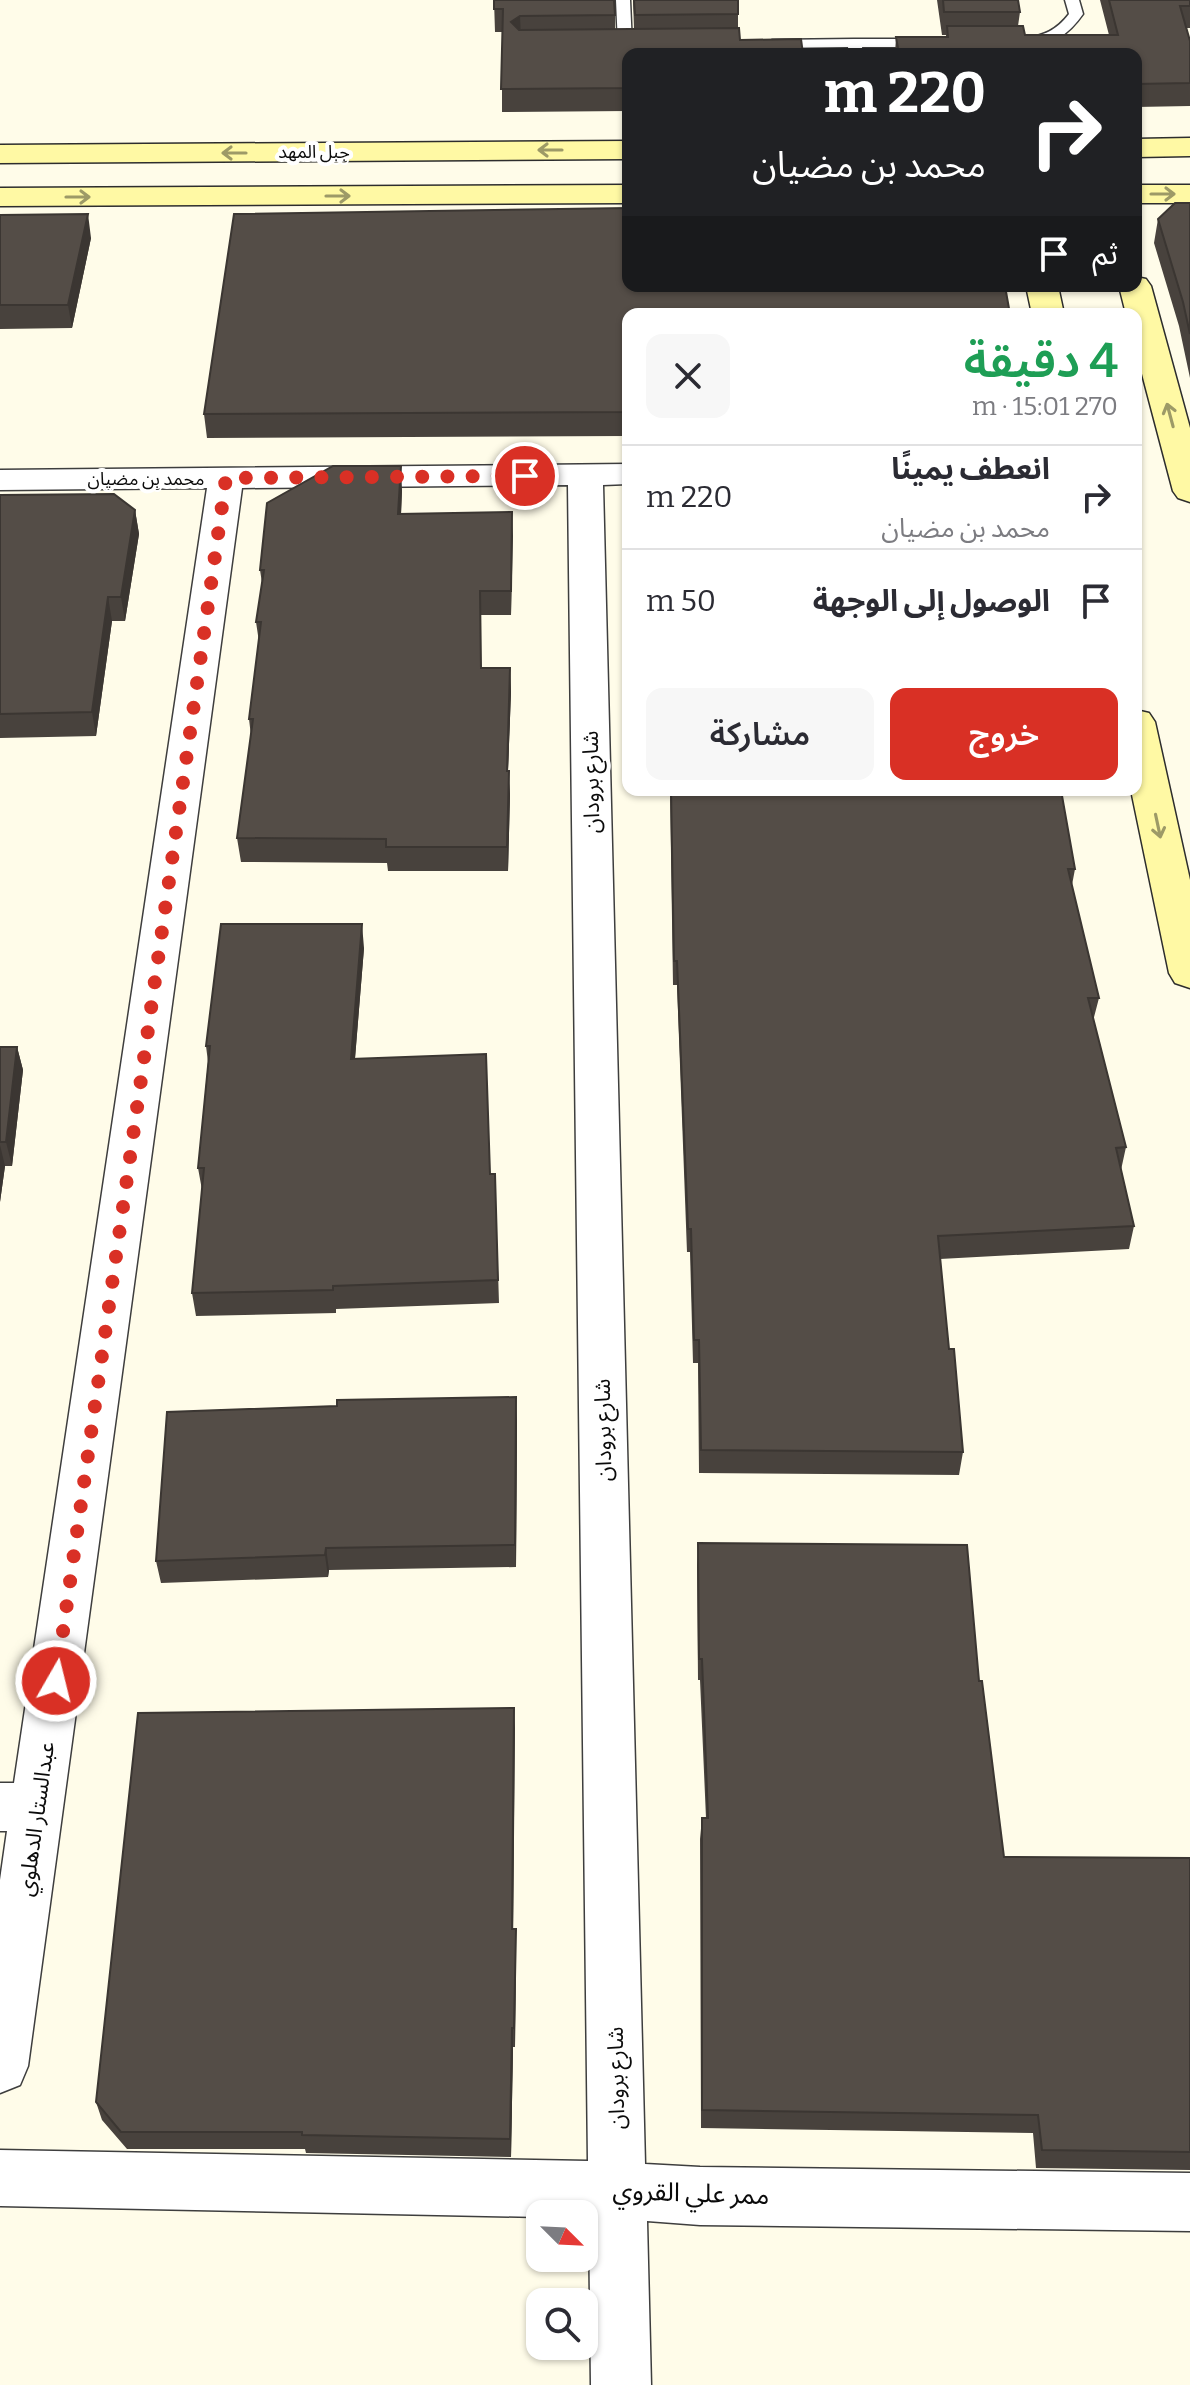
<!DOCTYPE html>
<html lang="ar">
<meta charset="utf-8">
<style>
body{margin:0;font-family:Bitter,"Noto Sans Arabic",serif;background:#f7f7f7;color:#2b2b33;direction:rtl;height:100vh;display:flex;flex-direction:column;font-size:30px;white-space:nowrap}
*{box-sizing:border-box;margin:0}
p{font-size:26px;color:#7c7c81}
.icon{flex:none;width:44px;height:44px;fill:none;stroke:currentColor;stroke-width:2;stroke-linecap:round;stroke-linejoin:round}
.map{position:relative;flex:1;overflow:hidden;direction:ltr}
.sheet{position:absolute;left:622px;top:308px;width:520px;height:488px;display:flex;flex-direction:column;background:#fff;border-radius:16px;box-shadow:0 2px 6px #0004;direction:rtl}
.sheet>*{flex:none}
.hud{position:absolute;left:622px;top:48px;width:520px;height:244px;border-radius:16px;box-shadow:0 2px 6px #0004;direction:rtl;background:#202124;color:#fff;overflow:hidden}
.needle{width:52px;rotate:114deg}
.tools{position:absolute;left:526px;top:2200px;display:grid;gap:16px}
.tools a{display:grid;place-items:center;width:72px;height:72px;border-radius:16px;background:#fff;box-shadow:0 2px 6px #0004;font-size:40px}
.pin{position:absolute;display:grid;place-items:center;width:68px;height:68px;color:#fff;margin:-34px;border:4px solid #fff;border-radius:50%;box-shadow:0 2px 8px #0007}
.me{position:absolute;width:88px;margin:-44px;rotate:8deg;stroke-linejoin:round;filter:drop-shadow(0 0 6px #0008)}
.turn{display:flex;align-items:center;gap:28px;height:168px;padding:0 24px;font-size:36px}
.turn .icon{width:104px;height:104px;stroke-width:2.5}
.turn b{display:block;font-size:56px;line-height:68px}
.then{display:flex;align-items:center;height:76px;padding:0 24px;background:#0003;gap:16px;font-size:30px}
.round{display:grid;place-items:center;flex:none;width:84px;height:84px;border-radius:16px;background:#f7f7f7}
.summary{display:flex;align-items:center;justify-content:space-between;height:136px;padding:0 24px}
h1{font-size:48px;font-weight:600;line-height:60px;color:#1e9e55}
.button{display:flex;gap:16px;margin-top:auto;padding:16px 24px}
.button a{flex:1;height:92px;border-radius:16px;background:#d93025;color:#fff;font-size:32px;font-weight:600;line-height:92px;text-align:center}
.button a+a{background:#f7f7f7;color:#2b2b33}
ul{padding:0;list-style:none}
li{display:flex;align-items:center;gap:24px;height:104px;padding:0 24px;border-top:2px solid #e1e1e2}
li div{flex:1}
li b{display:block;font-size:30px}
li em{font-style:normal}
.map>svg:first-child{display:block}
</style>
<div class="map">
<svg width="1190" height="2385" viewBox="0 0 1190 2385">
<rect width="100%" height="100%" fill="#fffce9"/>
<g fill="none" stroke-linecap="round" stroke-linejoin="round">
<g stroke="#3e3e3e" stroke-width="3">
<path id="lane" d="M616 0H630L632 45 625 49 618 45Z
M1065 0H1079L1083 14C1069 34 1050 49 1024 45V39C1044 35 1056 31 1069 14Z
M854 39H927L934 43 927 47H862L863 54H849L848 47 772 48 765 44 772 40Z"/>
</g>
<g stroke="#3e3e3e" stroke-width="3">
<path id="street" d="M628 464V484L603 485 645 2164 700 2167 1190 2173V2231L700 2225 647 2221 651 2385H591L589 2218H584V2214H540V2217L0 2206V2150L588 2161 568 485 242 488 28 2066 20 2085 0 2093V1880L7 1831H0V1783H14L207 488 0 490V470Z"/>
</g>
<g stroke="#2d2d2d" stroke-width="3">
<path id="secondary" d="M1190 138V156L1136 157V139Z
M628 141V159L0 163V145Z
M628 185V203L0 206V188Z
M1136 185H1190V203H1136Z
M1136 277 1146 279 1151 286 1190 428V502L1178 498 1173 491 1136 351V314H1126L1119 286H1136Z
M1026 286H1058L1064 314H1032Z
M1136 710 1149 713 1155 722 1190 880V988L1175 983 1169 973 1131 790H1136Z"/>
</g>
<use href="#lane" fill="#fff" fill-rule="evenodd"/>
<use href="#street" fill="#fff" fill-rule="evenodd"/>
<use href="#secondary" fill="#fff9a4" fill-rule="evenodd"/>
</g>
<path fill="#48423d" d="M494 0 615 15V29H634L633 0H738V28L628 54V111L502 112V32H495Z
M937 0H1018L1020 12 1018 26 1025 35H1109L1100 0H1190V28H1186L1190 41V106L1136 107V54H895L896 37H946V35H942Z
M1190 203V378L1179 326 1154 243 1158 219Z
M0 215 91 238 72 328 0 329Z
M628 314V436L207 438 204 414Z
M402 490 401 514 512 512 511 615H481V668H510L511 692 508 771 510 795 508 871H388L387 863 241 862 237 838 251 736 249 719 259 642 256 622 262 583 260 570Z
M0 495 135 510 139 534 125 621H112L96 736 0 738Z
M670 790H1061L1075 869 1072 885 1099 998 1093 1021 1126 1147 1121 1170 1134 1226 1129 1249 940 1259 949 1349 963 1452 959 1475 699 1473 698 1363H693L690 1252H687L677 985H673Z
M364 948 355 1059 490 1174H495L499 1303 336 1309V1313L196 1316 192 1293 202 1190 198 1168 208 1062 206 1046Z
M0 1047H17L23 1070 12 1166H5L0 1202Z
M517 1420 516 1567 329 1570 328 1577 161 1583 156 1561Z
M698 1543 979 1681 1004 1857 1190 1858V2170L1036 2168 1033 2133 701 2128 700 1839 702 1818H706L700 1680H698L697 1565Z
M514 1708 513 1929 516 1948 515 2047H513L511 2157 306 2153 305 2149H127L102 2120 96 2102Z"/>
<path fill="#3b3632" d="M520 16 521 39 511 22Z
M88 214 91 238 72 328 68 305Z
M401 466 402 490 400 538 398 514Z
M135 510 139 534 125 621 121 597Z
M512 512 513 536 511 615V591Z
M108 597 112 621 96 736 92 712Z
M510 668 511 692 507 795V771Z
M509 771 510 795 508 871 507 847Z
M362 924 364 948 353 1082 351 1059Z
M17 1047 23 1070 12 1166 6 1142Z
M0 1145 5 1166 0 1202Z
M516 1397 517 1420 516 1567 515 1545Z
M326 1548 329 1570 328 1577 325 1555Z
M514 1708 515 1728 513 1948 512 1929Z
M516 1929V1948L515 2047 514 2028Z
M512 2028 513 2047 511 2157 510 2139Z"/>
<path fill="#544d47" stroke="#3b3632" stroke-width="2" d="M494 0H614L615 15 520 16 511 22 519 30 739 28 740 40 801 39 803 54H628V88L501 89 503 9H494Z
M634 0H738V14L635 15Z
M943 0H1018L1020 12H944Z
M1109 0H1190V6H1180L1190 41V83L1136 84V54H899L896 37H948L947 26H1023L1025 35H1118Z
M1175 203H1190V334L1183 302 1158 219Z
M628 208V286H1005L1010 314H628V412L204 414 234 214Z
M88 214 68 305H0V215Z
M333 466H401L398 514 512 512 511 591H480L481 668H510L507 771H509L507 847H386V839L237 838 253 719H249L261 622H256L264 570H260L267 503Z
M114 494 135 510 121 597H108L92 712 0 714V495Z
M671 790H1061L1075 869H1068L1099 998H1088L1126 1147 1116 1148 1134 1226 938 1236 949 1349H954L963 1452 701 1450 699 1340H694L691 1229H688L677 961H674Z
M221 924H362L351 1059 486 1054 490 1174H495L498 1280 333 1286V1290L192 1293 204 1168H198L210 1046H206Z
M0 1047H17L6 1142H0Z
M516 1397 515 1545 326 1548 325 1555 156 1561 167 1412 337 1406V1400Z
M698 1543 967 1545 979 1681H982L1004 1857 1190 1858V2152L1042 2150 1038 2115 702 2110V1818H708L702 1659H699Z
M514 1708 512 1929H516L514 2028H512L510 2139 302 2135V2132H121L96 2102 138 1713Z"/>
<defs><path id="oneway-shaft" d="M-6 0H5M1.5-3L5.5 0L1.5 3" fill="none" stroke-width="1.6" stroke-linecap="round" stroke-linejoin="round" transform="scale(2)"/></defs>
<g stroke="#9d9a67">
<use href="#oneway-shaft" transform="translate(550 150) rotate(180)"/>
<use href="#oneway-shaft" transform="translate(234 153) rotate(180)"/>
<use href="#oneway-shaft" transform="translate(1163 194)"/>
<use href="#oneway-shaft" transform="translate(338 196)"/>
<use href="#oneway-shaft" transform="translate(78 197)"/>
<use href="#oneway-shaft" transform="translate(1170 415) rotate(-105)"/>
<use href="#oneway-shaft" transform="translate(1158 826) rotate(78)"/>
</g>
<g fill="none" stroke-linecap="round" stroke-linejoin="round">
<path stroke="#d93025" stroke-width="14" stroke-dasharray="0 25.2" d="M56 1681 226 478 525 476"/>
</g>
<g text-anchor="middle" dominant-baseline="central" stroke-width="8" stroke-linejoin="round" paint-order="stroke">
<g font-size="18" fill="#0b0b0b" stroke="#fff">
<text x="314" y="152">جبل المهد</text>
<text x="146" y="479">محمد بن مضيان</text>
</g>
<g font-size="22" fill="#0b0b0b" stroke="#fff">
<text transform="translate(591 782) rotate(-91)">شارع برودان</text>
<text transform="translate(603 1430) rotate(-91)">شارع برودان</text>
<text transform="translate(36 1819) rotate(-82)">عبدالستار الدهلوي</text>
<text transform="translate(616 2078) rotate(-91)">شارع برودان</text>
</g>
<g font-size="26" fill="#0b0b0b" stroke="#fff">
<text transform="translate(691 2193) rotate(2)">ممر علي القروي</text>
</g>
</g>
</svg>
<div class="tools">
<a><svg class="needle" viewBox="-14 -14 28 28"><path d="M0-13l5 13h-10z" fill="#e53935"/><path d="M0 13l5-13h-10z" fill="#7c7c81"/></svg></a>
<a><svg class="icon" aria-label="search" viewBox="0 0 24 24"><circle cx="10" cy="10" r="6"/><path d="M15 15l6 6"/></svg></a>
</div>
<div class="pin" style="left:525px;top:476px;background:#d93025"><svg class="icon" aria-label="arrive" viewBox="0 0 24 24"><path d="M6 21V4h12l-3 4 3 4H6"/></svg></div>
<svg class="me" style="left:56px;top:1681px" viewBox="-20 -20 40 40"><circle r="17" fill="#d93025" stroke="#fff" stroke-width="3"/><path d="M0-11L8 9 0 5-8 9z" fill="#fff"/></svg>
<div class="hud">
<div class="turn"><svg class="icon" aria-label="right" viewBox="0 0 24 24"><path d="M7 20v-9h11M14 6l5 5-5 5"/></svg><div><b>220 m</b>محمد بن مضيان</div></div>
<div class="then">ثم<svg class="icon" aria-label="arrive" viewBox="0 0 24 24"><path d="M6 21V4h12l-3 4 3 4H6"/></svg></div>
</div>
<section class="sheet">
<div class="summary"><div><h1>4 دقيقة</h1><p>270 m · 15:01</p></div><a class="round"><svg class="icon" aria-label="close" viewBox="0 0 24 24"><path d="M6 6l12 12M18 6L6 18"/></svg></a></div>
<ul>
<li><svg class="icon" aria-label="right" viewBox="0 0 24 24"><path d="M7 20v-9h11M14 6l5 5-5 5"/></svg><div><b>انعطف يمينًا</b><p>محمد بن مضيان</p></div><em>220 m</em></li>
<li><svg class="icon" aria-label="arrive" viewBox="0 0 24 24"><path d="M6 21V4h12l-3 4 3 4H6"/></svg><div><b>الوصول إلى الوجهة</b></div><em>50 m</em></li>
</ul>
<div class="button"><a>خروج</a><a>مشاركة</a></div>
</section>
</div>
